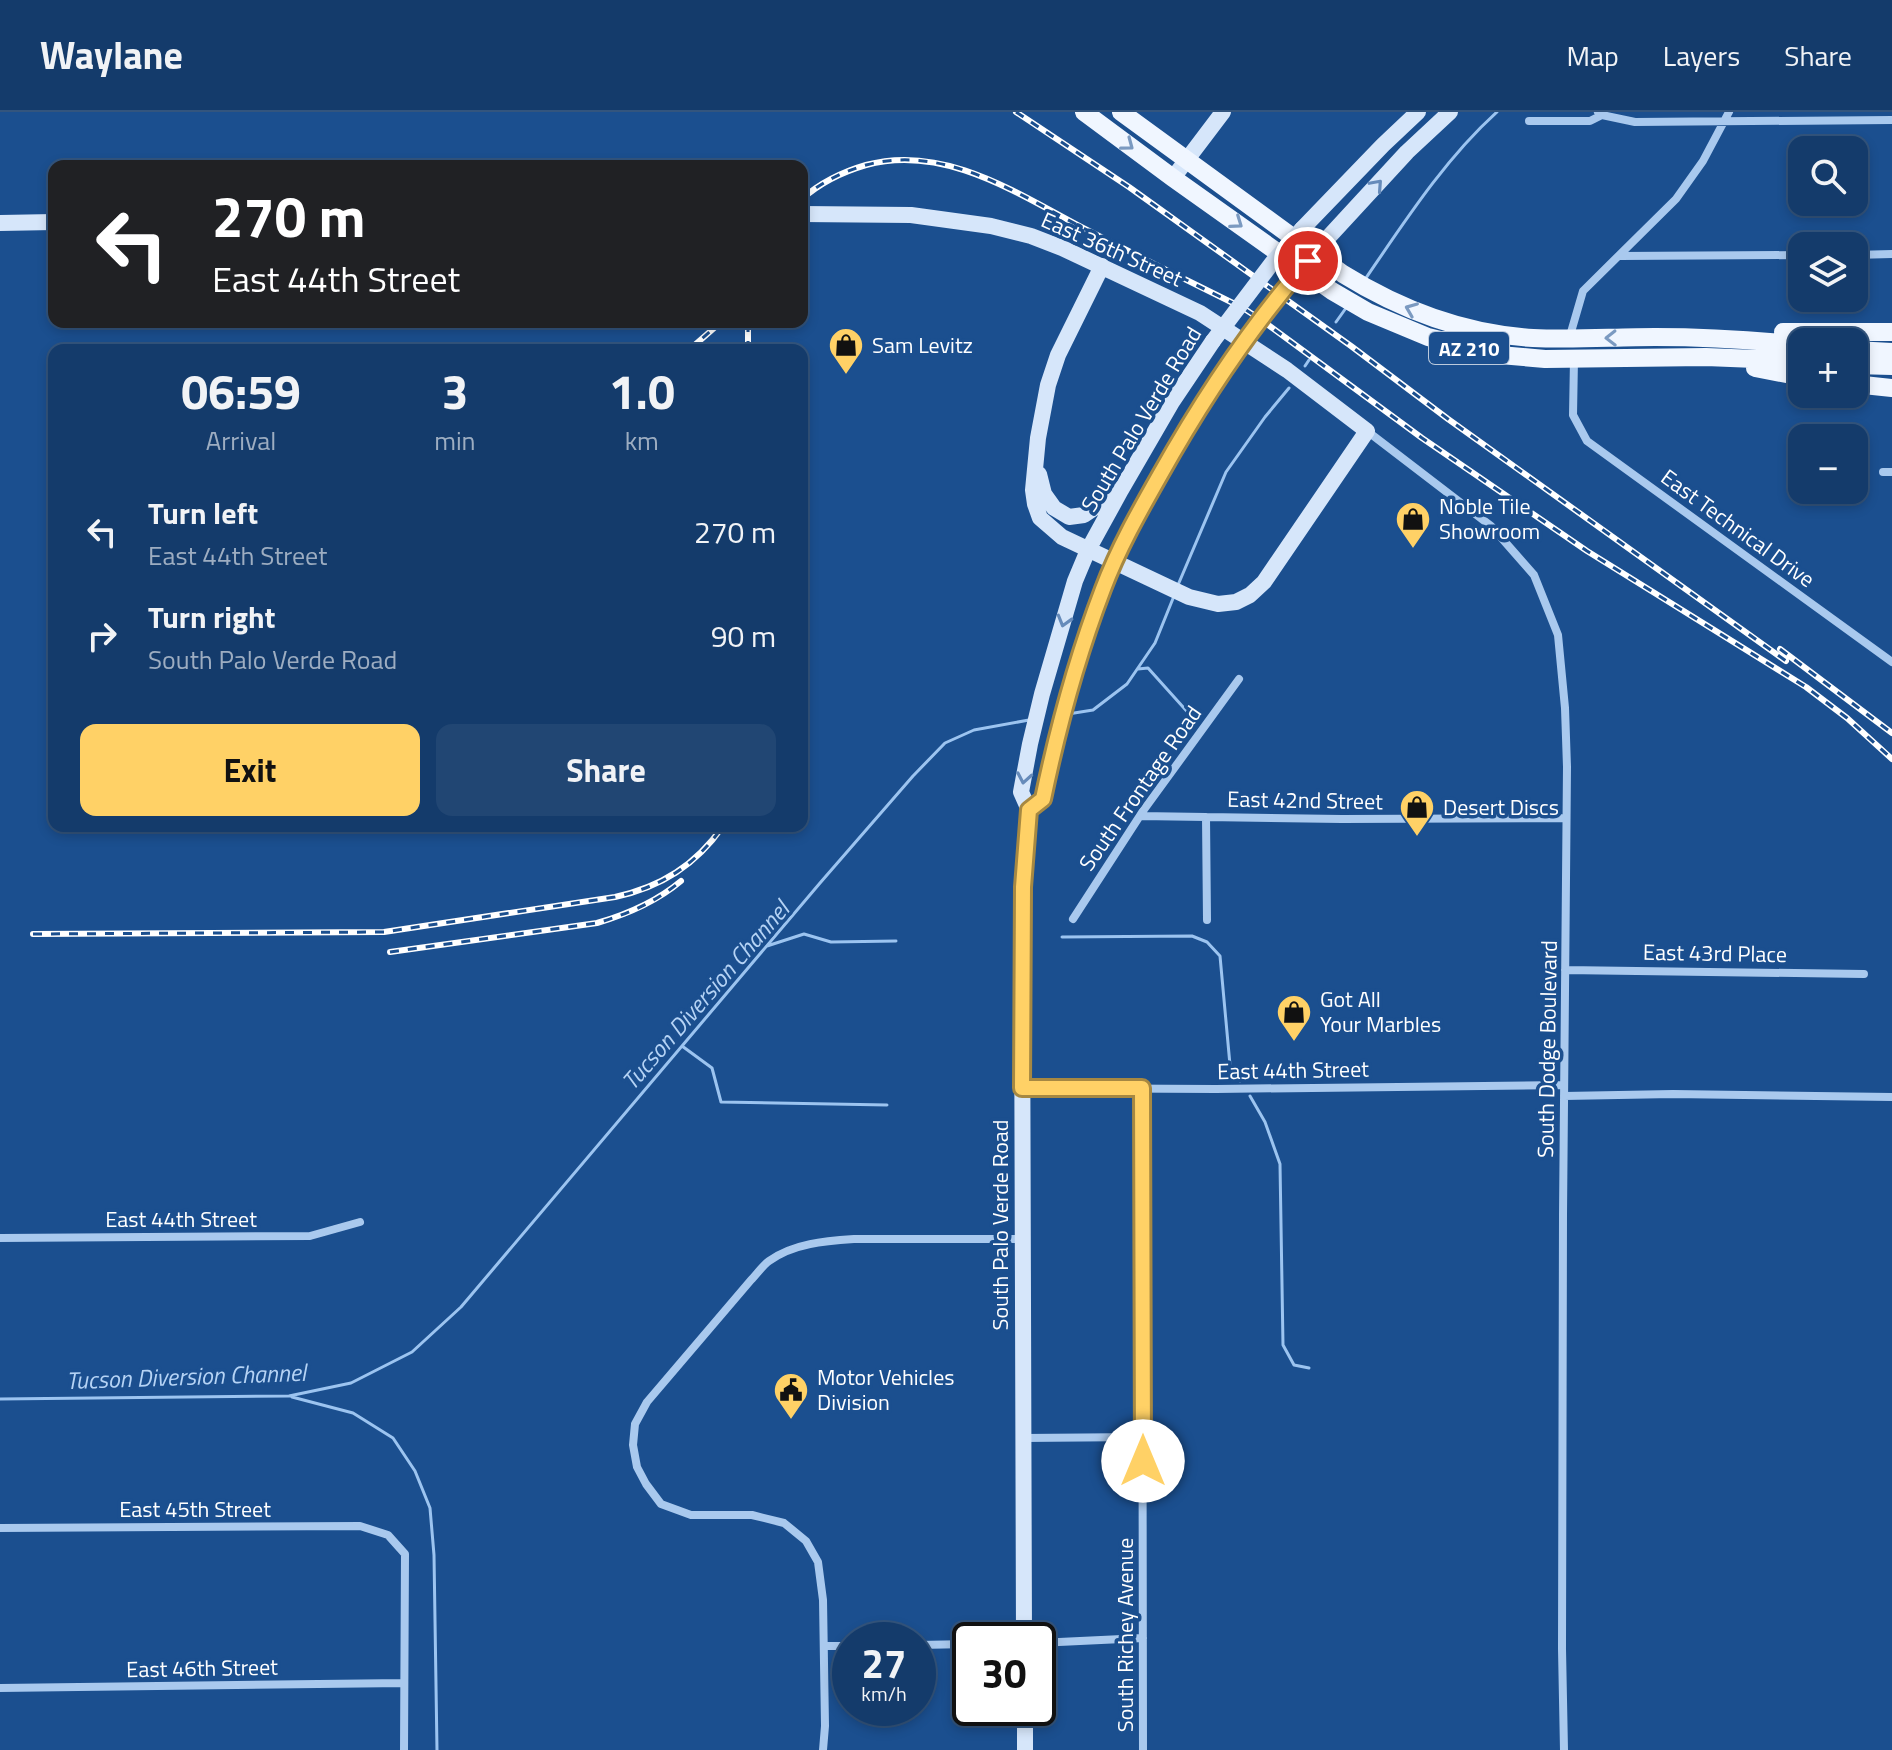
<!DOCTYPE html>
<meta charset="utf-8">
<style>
body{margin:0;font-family:"Titillium Web",sans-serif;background:#214673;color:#f1f3f6;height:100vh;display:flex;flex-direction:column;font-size:30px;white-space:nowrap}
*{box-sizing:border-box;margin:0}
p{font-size:26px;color:#9dadc1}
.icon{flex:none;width:44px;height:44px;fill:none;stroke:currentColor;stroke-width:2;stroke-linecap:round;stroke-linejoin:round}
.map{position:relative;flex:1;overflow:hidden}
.panel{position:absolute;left:48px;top:232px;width:760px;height:488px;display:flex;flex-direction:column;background:#143b6b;border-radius:16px;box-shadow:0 4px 12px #0003,0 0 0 2px #33557e}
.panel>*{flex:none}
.guide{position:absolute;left:48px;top:48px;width:760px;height:168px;border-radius:16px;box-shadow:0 4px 12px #0003,0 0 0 2px #33557e;background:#202124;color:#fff;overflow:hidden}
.tools{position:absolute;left:1788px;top:24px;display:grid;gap:16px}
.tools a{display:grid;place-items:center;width:80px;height:80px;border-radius:16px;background:#143b6b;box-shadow:0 4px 12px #0003,0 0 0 2px #33557e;font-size:40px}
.speed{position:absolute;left:832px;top:1510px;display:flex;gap:16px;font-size:40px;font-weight:700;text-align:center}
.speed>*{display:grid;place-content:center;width:104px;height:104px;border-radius:50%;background:#143b6b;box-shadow:0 4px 12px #0003,0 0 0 2px #33557e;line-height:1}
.speed small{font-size:20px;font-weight:400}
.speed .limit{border:4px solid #111;border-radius:12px;background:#fff;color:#111}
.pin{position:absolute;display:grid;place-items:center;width:68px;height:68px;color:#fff;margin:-34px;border:4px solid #fff;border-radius:50%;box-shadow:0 2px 8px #0007}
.me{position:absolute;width:88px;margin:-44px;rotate:0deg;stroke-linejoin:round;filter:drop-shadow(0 0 6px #0008)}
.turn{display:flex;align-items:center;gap:28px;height:168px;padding:0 32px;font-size:36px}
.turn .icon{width:104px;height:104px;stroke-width:2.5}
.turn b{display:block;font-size:56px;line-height:68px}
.eta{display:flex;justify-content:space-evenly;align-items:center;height:136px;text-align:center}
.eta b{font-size:48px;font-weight:700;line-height:56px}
.action{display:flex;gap:16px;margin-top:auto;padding:16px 32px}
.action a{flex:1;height:92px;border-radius:16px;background:#ffd166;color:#111;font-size:32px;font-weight:700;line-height:92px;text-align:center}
.action a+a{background:#214673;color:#f1f3f6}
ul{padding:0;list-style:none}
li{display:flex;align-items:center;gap:24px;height:104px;padding:0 32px}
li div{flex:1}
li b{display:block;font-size:30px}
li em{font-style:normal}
header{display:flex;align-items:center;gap:48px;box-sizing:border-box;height:112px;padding:0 40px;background:#143b6b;border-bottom:2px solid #33557e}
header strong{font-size:38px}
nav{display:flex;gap:44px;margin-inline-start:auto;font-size:28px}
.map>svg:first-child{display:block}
</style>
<header>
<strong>Waylane</strong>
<nav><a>Map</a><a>Layers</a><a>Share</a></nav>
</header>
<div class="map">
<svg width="1892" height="1638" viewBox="0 0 1892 1638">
<rect width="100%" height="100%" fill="#1b4f8f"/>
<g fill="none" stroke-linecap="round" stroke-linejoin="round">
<path stroke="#9cc4f0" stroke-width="3" d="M1366 166C1405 109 1445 47 1497 0
M1336 210 1346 196
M1305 254 1309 248
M1178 473 1226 360 1265 305 1289 276
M1138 557 1148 556 1192 605
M1068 602 1093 598 1127 572 1155 531 1174 484
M1062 825 1192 824 1207 830 1220 844 1230 953 1240 969
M767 834 804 822 831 830 896 829
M682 934 712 956 721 990 887 993
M1250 984 1265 1010 1280 1052 1283 1233 1294 1253 1309 1256
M292 1285 353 1301 393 1326 415 1359 430 1396 434 1443 437 1638
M0 1287 289 1284 351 1271 412 1240 461 1195 820 771 913 664 945 631 974 618 1029 608"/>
<path stroke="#a9c9ee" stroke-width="8" d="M1598 0 1602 3 1635 10 1892 8
M1529 9H1590L1602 3
M1854 143 1892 142
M1620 144 1802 143
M1569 227 1583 179 1676 87 1703 49 1729 0
M1574 247 1573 303 1587 329 1892 550
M1367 319 1491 414 1534 463 1558 523 1565 596 1567 655 1563 1103 1562 1537 1564 1638
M1883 360H1892
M1140 704 1342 707 1566 706
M1206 705 1207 808
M1073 807 1143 699 1239 567
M1565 858 1864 862
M1022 976 1216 977 1564 973
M1142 976 1143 1638
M1564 984 1673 982 1892 985
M0 1126 310 1124 360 1110
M1023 1326 1143 1325
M0 1416 360 1414 388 1423 405 1442 404 1638
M1038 1531 1143 1526
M918 1533 970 1532
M824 1534H850
M0 1576 404 1571
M823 1638 825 1614 823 1488 818 1450 806 1429 784 1411 752 1403H691L661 1392 646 1372 637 1355 633 1333 635 1312 647 1290 751 1168C757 1162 762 1154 769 1149 794 1131 826 1129 855 1127H1022"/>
<path stroke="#d6e6fa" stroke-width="16" d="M1173 66 1223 0
M802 102 911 103 991 114 1031 124 1062 136 1200 201 1287 258 1367 319 1264 470 1250 483 1236 490 1218 492 1189 485 1062 425 1040 406 1035 392 1033 378 1038 326 1048 273 1058 243 1102 154
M0 111 54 110
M1302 117 1383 33 1418 0
M1324 130 1407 40 1450 0
M1039 362 1044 382 1054 396 1069 405 1084 403 1119 379
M1029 698 1043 687C1061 607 1080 527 1114 452 1146 378 1190 311 1234 244
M1024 1528 1022 854 1023 775 1029 698 1021 680 1030 632 1042 582 1075 469 1088 438 1121 378 1172 290 1213 229
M1025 1596V1638"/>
<path stroke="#f0f6ff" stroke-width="18" d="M1084 0 1173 66 1332 179 1368 200 1428 225 1500 243 1545 247 1706 245 1802 249
M1121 0 1343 162C1401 198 1465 222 1533 226 1573 228 1614 225 1655 225 1704 225 1753 228 1802 233
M1783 220H1892
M1854 238 1892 240
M1854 253 1892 254
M1755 256 1802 265
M1854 272 1892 276"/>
<g stroke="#fff" stroke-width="6">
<path id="rail" d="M1016 0 1129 75 1351 234 1448 307 1786 549
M802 87C821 70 842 60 866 53 946 31 1021 84 1089 119 1140 145 1192 171 1243 196L1260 207 1422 326 1587 439 1806 575 1847 606 1892 647
M689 238 721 210
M748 238V210
M1780 537 1892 621
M33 822 384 820 615 785C661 775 696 753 723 714
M390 840 597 811C628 802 656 790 681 769"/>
</g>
<use href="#rail" stroke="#1b4f8f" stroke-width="3" stroke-dasharray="9" stroke-linecap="butt"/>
<path stroke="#d6e6fa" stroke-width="16" d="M1213 229 1272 151 1302 117
M1234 244 1292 167 1324 130"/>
</g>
<defs><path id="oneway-chevron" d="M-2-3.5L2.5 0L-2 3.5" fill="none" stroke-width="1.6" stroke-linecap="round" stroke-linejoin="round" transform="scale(2)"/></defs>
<g stroke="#7b9ac1">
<use href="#oneway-chevron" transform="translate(1128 33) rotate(37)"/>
<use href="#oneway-chevron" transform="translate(1237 111) rotate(35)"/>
<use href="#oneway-chevron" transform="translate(1411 197) rotate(-158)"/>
<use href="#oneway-chevron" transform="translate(1611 226) rotate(179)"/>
</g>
<g stroke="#668bba">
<use href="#oneway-chevron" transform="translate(1377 73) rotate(-48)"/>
<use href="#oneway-chevron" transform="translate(1064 509) rotate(106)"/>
<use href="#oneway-chevron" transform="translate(1024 666) rotate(100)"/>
</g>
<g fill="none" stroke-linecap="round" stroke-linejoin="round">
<g stroke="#a68842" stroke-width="20">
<path id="route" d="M1143 1349 1142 976H1022L1023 775 1029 698 1043 687C1058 615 1077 545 1103 477 1118 437 1139 400 1160 363 1202 288 1251 214 1308 149"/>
</g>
<use href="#route" stroke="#ffd166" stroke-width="14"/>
</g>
<defs>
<g id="shop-pin" transform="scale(1.8)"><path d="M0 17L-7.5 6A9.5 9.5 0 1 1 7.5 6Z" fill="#ffd166" stroke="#1b4f8f"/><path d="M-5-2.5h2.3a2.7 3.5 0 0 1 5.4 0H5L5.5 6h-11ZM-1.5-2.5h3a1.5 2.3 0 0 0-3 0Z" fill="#111"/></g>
<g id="civic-pin" transform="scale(1.8)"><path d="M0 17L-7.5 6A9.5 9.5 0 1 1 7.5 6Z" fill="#ffd166" stroke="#1b4f8f"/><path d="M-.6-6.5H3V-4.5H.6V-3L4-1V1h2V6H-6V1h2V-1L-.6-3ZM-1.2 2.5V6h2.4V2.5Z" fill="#111"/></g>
</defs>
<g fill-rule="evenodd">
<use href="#shop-pin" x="846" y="233"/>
<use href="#shop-pin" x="1413" y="407"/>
<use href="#shop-pin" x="1417" y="695"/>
<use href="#shop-pin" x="1294" y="900"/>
<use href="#civic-pin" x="791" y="1278"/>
</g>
<g text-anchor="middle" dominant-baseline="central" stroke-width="7" stroke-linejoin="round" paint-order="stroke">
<rect fill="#1b4f8f" stroke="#bbcadd" stroke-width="2" x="1429" y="220" width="80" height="32" rx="6"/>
<g font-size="20" font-weight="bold" fill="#fff">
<text x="1469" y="236">AZ 210</text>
</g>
<g font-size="22" fill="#fff" stroke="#1b4f8f">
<text transform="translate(1112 137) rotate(24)">East 36th Street</text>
<text transform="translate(1141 307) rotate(-59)">South Palo Verde Road</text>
<text transform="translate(1738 416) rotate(36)">East Technical Drive</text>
<text transform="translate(1140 676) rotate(-55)">South Frontage Road</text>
<text transform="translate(1305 688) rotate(1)">East 42nd Street</text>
<text transform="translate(1715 841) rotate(1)">East 43rd Place</text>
<text transform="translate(1547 937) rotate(-89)">South Dodge Boulevard</text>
<text transform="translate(1293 958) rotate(-1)">East 44th Street</text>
<text x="181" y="1107">East 44th Street</text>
<text transform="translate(1000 1113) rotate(-90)">South Palo Verde Road</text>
<text x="195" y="1397">East 45th Street</text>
<text transform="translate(1125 1523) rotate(-90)">South Richey Avenue</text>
<text transform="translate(202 1556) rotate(-1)">East 46th Street</text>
</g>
<g font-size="22" fill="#fff" stroke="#1b4f8f" text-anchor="start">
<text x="872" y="233">Sam Levitz</text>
<text x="1439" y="394">Noble Tile<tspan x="1439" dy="25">Showroom</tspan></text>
<text x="1443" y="695">Desert Discs</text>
<text x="1320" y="887">Got All<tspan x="1320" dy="25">Your Marbles</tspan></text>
<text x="817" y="1265">Motor Vehicles<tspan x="817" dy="25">Division</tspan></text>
</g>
<g font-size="24" font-style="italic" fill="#b5d3f5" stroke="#1b4f8f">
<text transform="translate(705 883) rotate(-49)">Tucson Diversion Channel</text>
<text transform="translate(186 1264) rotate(-2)">Tucson Diversion Channel</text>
</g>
</g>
</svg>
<div class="tools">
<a><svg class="icon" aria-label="search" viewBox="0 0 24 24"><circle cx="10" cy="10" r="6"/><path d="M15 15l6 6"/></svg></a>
<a><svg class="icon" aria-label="layers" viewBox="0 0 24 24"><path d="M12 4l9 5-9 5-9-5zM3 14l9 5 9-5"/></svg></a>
<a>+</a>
<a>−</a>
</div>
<div class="speed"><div>27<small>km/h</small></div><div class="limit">30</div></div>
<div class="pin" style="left:1308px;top:149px;background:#d93025"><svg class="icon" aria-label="arrive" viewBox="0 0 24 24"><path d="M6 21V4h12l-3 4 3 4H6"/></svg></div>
<svg class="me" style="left:1143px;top:1349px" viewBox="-20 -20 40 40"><circle r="19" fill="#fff"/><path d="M0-13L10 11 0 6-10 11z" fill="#ffd166"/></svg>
<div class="guide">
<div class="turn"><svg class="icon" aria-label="left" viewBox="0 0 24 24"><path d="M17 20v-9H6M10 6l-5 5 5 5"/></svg><div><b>270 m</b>East 44th Street</div></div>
</div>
<section class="panel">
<div class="eta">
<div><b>06:59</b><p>Arrival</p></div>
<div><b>3</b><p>min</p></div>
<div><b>1.0</b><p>km</p></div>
</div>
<ul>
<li><svg class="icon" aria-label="left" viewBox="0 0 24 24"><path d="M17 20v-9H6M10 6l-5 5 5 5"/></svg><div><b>Turn left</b><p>East 44th Street</p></div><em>270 m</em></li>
<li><svg class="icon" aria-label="right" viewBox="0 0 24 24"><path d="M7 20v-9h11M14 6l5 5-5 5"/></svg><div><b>Turn right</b><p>South Palo Verde Road</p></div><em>90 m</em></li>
</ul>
<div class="action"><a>Exit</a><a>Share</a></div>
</section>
</div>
